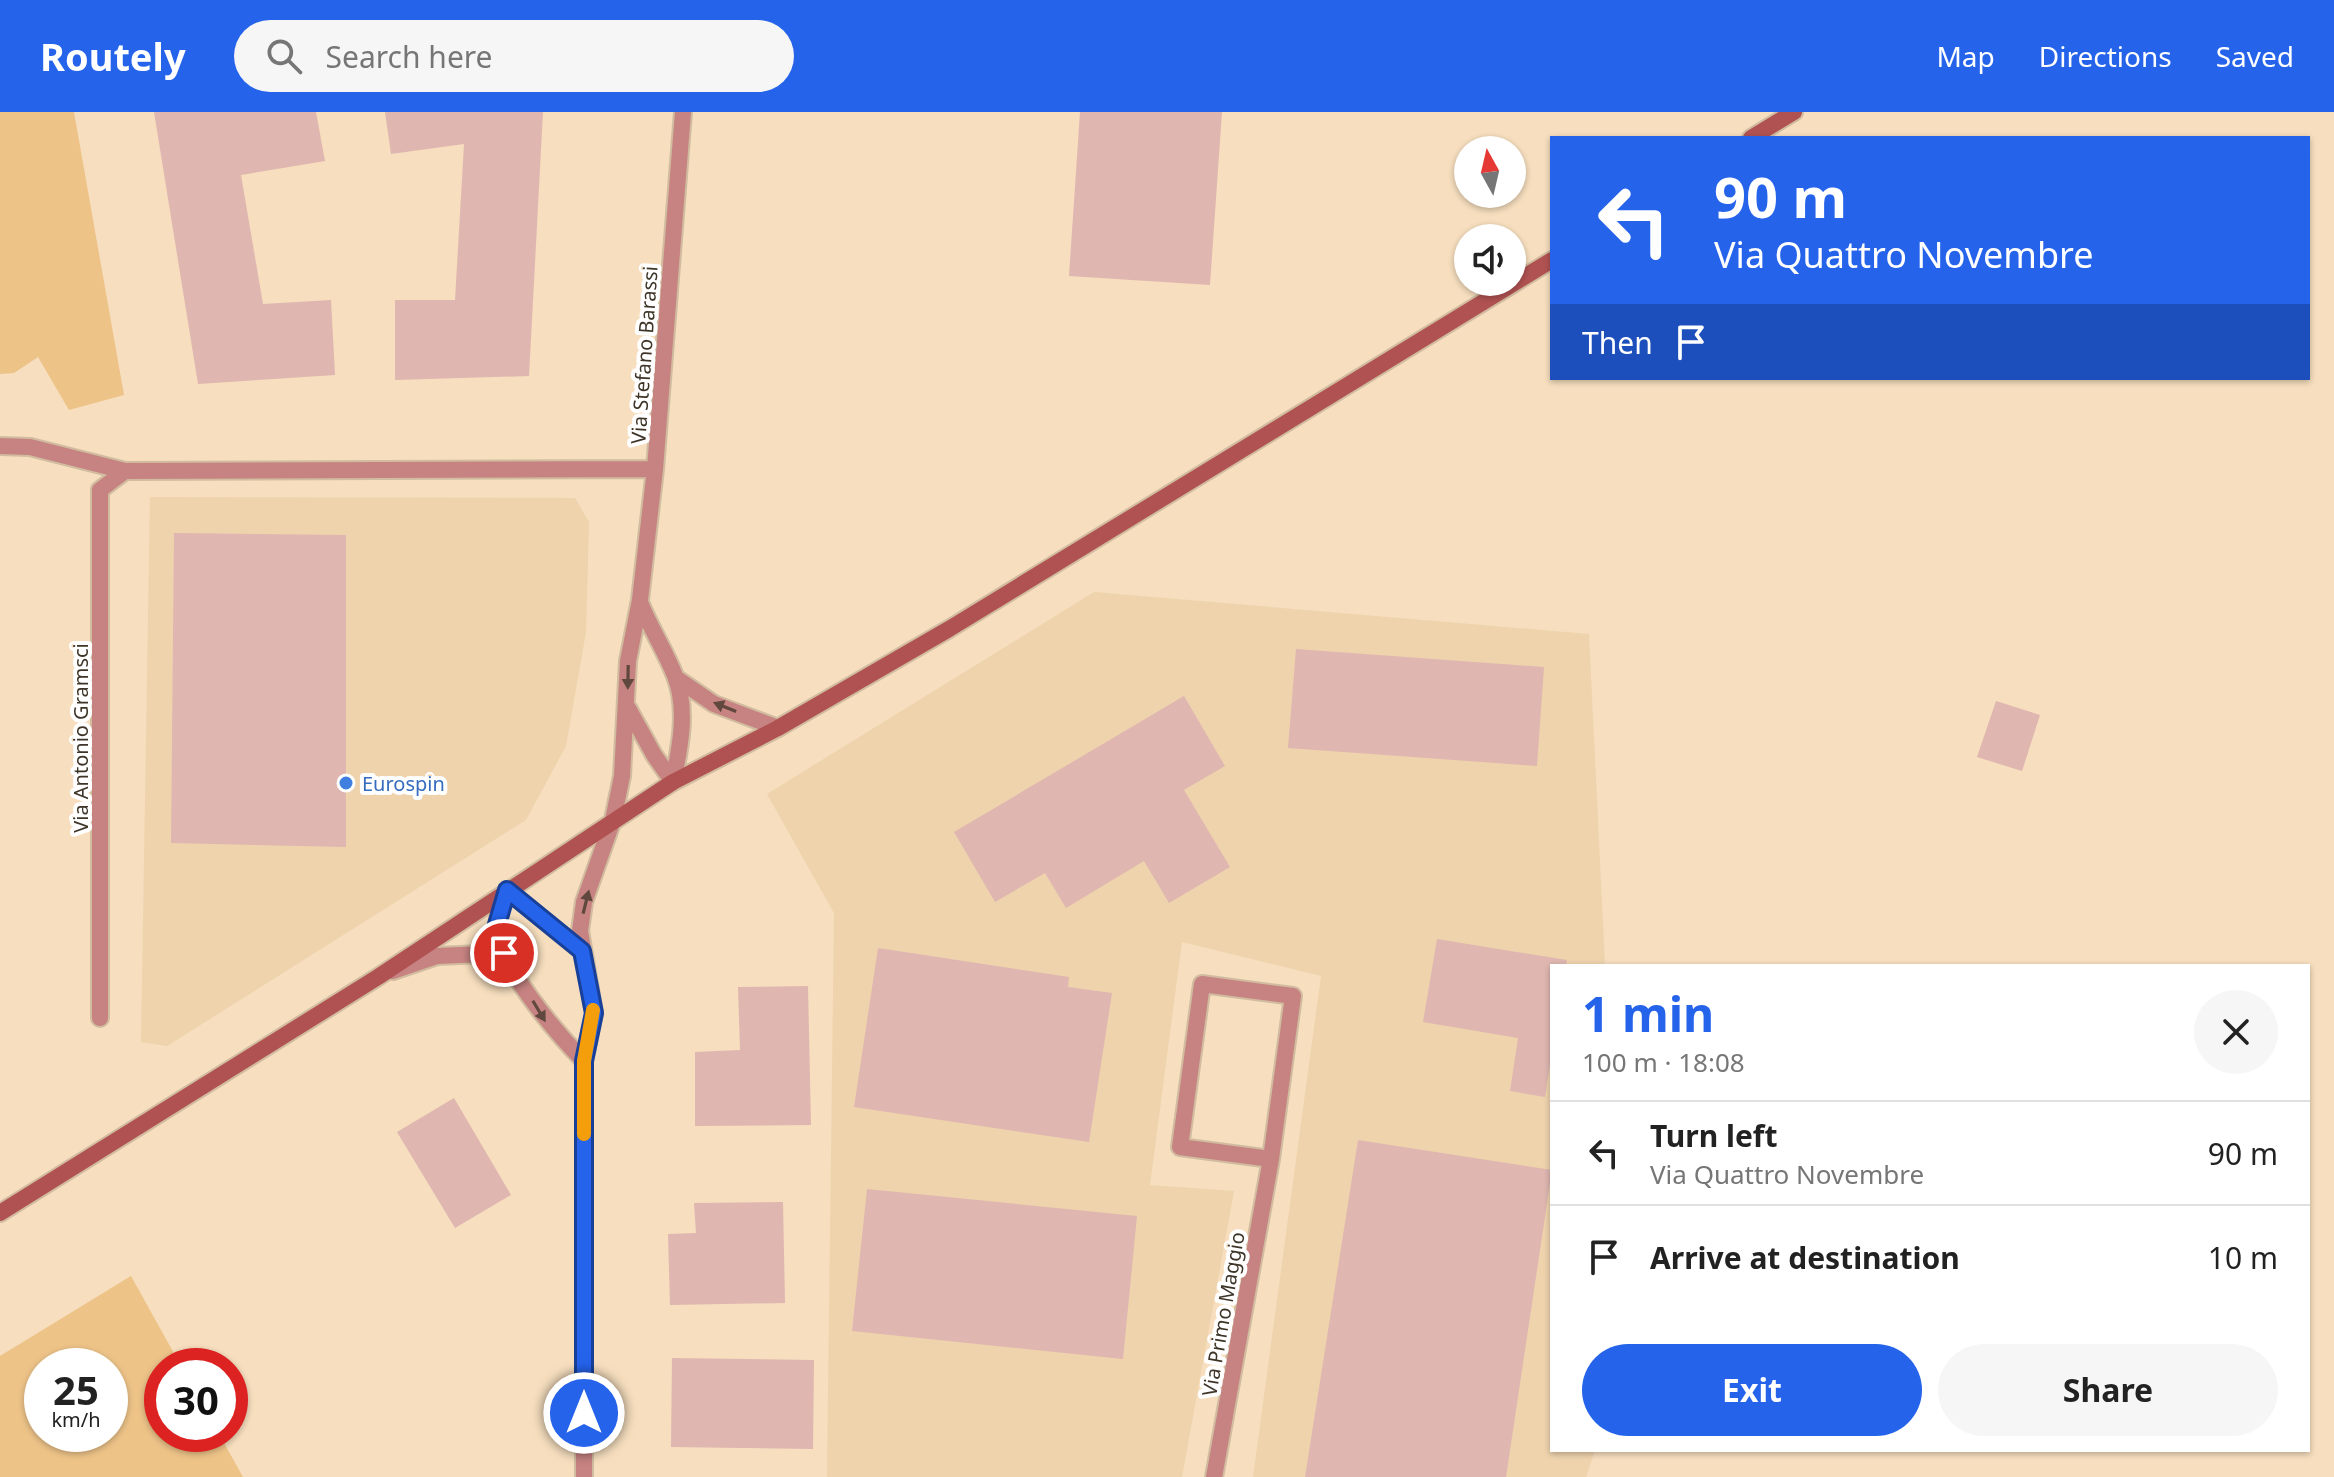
<!DOCTYPE html>
<meta charset="utf-8">
<style>
body{margin:0;font-family:"Noto Sans",sans-serif;background:#f6f6f6;color:#222;height:100vh;display:flex;flex-direction:column;font-size:30px;white-space:nowrap}
*{box-sizing:border-box;margin:0}
p{font-size:26px;color:#767676}
.icon{flex:none;width:44px;height:44px;fill:none;stroke:currentColor;stroke-width:2;stroke-linecap:round;stroke-linejoin:round}
.map{position:relative;flex:1;overflow:hidden}
.drawer{position:absolute;left:1550px;top:852px;width:760px;height:488px;display:flex;flex-direction:column;background:#fff;border-radius:0px;box-shadow:0 2px 6px #0004}
.drawer>*{flex:none}
.top-card{position:absolute;left:1550px;top:24px;width:760px;height:244px;border-radius:0px;box-shadow:0 2px 6px #0004;background:#2563eb;color:#fff;overflow:hidden}
.needle{width:52px;rotate:352deg}
.controls{position:absolute;left:1454px;top:24px;display:grid;gap:16px}
.controls a{display:grid;place-items:center;width:72px;height:72px;border-radius:50%;background:#fff;box-shadow:0 2px 6px #0004;font-size:40px}
.speed{position:absolute;left:24px;top:1236px;display:flex;gap:16px;font-size:40px;font-weight:700;text-align:center}
.speed>*{display:grid;place-content:center;width:104px;height:104px;border-radius:50%;background:#fff;box-shadow:0 2px 6px #0004;line-height:1}
.speed small{font-size:20px;font-weight:400}
.speed .limit{border:12px solid #d22;background:#fff;color:#111}
.pin{position:absolute;display:grid;place-items:center;width:68px;height:68px;color:#fff;margin:-34px;border:4px solid #fff;border-radius:50%;box-shadow:0 2px 8px #0007}
.me{position:absolute;width:88px;margin:-44px;rotate:0deg;stroke-linejoin:round;filter:drop-shadow(0 0 6px #0008)}
.turn{display:flex;align-items:center;gap:28px;height:168px;padding:0 32px;font-size:36px}
.turn .icon{width:104px;height:104px;stroke-width:2.5}
.turn b{display:block;font-size:56px;line-height:68px}
.then{display:flex;align-items:center;height:76px;padding:0 32px;background:#0003;gap:16px;font-size:30px}
.round{display:grid;place-items:center;flex:none;width:84px;height:84px;border-radius:42px;background:#f6f6f6}
.summary{display:flex;align-items:center;justify-content:space-between;height:136px;padding:0 32px}
h1{font-size:48px;font-weight:700;line-height:60px;color:#2563eb}
.primary-button{display:flex;gap:16px;margin-top:auto;padding:16px 32px}
.primary-button a{flex:1;height:92px;border-radius:48px;background:#2563eb;color:#fff;font-size:32px;font-weight:700;line-height:92px;text-align:center}
.primary-button a+a{background:#f6f6f6;color:#222}
ul{padding:0;list-style:none}
li{display:flex;align-items:center;gap:24px;height:104px;padding:0 32px;border-top:2px solid #e0e0e0}
li div{flex:1}
li b{display:block;font-size:30px}
li em{font-style:normal}
header{display:flex;align-items:center;gap:48px;box-sizing:border-box;height:112px;padding:0 40px;background:#2563eb;color:#fff}
header strong{font-size:38px}
nav{display:flex;gap:44px;margin-inline-start:auto;font-size:28px}
.search{width:560px;height:72px;background:#f6f6f6;display:flex;align-items:center;gap:20px;box-sizing:border-box;padding:0 28px;border-radius:44px;color:#767676;font-size:30px}
.map>svg:first-child{display:block}
</style>
<header>
<strong>Routely</strong>
<div class="search"><svg class="icon" aria-label="search" viewBox="0 0 24 24"><circle cx="10" cy="10" r="6"/><path d="M15 15l6 6"/></svg>Search here</div>
<nav><a>Map</a><a>Directions</a><a>Saved</a></nav>
</header>
<div class="map">
<svg width="2334" height="1365" viewBox="0 0 2334 1365">
<rect width="100%" height="100%" fill="#f6debe"/>
<path fill="#eed3ad" d="M150 385 575 386 589 410 586 520 566 634 526 708 167 934 141 930Z
M1094 480 1589 522 1605 854H1552V1338H1595L1586 1365H1253L1321 864 1182 830 1150 1073 1234 1079 1182 1365H827L834 801 767 682Z"/>
<path fill="#edc388" fill-rule="evenodd" d="M0 0H74L124 283 69 298 38 245 14 261 0 262Z
M131 1164 181 1254H162V1322H219L243 1365H0V1244ZM42 1254H110V1322H42Z"/>
<path fill="#dfb6b0" d="M154 0H316L325 49 241 63 263 192 331 188 335 263 198 272Z
M385 0H543L529 264 395 268V188H455L464 32 391 42Z
M1080 0H1222L1210 173 1069 164Z
M174 421 346 423V735L171 731Z
M1296 537 1544 555 1537 654 1288 636Z
M1184 584 1225 654 1184 678 1230 755 1169 791 1144 749 1066 796 1045 761 995 790 954 720Z
M1996 589 2040 603 2022 659 1977 645Z
M1437 827 1567 848 1566 854H1552V940L1545 985 1510 979 1518 926 1423 910Z
M878 836 1069 865 1068 875 1112 881 1089 1030 854 995Z
M808 874 811 1013 695 1014V940L740 938 738 875Z
M454 986 511 1083 455 1116 397 1020Z
M1358 1028 1552 1058 1506 1365H1305Z
M867 1077 1137 1104 1123 1247 852 1219Z
M783 1090 785 1191 670 1193 668 1122 696 1121 694 1091Z
M672 1246 814 1248 813 1337 671 1335Z"/>
<g fill="none" stroke-linecap="round" stroke-linejoin="round">
<g stroke="#d1bca0" stroke-width="20">
<path id="street" d="M0 334 30 335 125 359
M640 490C650 516 665 538 675 564 688 597 680 636 673 670
M676 566 714 592 778 616
M628 596 654 643 673 670
M582 839 507 778C504 789 498 802 497 814 494 849 560 925 584 949
M393 859 437 844 504 841
M100 906V378L125 359 655 357
M584 1365V949L594 901 580 819 584 790 613 708 622 664 628 549 640 488 655 357 683 0
M1214 1365 1271 1047 1293 884 1202 872 1180 1035 1271 1047"/>
</g>
<g stroke="#d1bca0" stroke-width="20">
<path id="secondary" d="M1751 26 1794 0
M0 1101 378 865 673 670 778 616 949 517 1552 148"/>
</g>
<use href="#street" stroke="#c68381" stroke-width="16"/>
<use href="#secondary" stroke="#b15252" stroke-width="16"/>
</g>
<defs><path id="oneway-solid" d="M-6-.8H1V-3.2L6.5 0L1 3.2V.8H-6Z" transform="scale(2)"/></defs>
<g fill="#60483e">
<use href="#oneway-solid" transform="translate(628 565) rotate(91)"/>
<use href="#oneway-solid" transform="translate(725 595) rotate(-158)"/>
<use href="#oneway-solid" transform="translate(586 790) rotate(-76)"/>
<use href="#oneway-solid" transform="translate(539 899) rotate(59)"/>
</g>
<g fill="none" stroke-linecap="round" stroke-linejoin="round">
<g stroke="#184099" stroke-width="20">
<path id="route" d="M504 841 496 816 507 778 582 839 594 901 584 949V1301"/>
</g>
<use href="#route" stroke="#2563eb" stroke-width="14"/>
<path stroke="#f59e0b" stroke-width="14" d="M584 1022V949L593 898"/>
</g>
<circle fill="#3f7fe0" stroke="#fff" stroke-width="3" cx="346" cy="671" r="8"/>
<g text-anchor="middle" dominant-baseline="central" stroke-width="8" stroke-linejoin="round" paint-order="stroke">
<g font-size="20" fill="#3e3528" stroke="#fff">
<text transform="translate(644 243) rotate(-86)">Via Stefano Barassi</text>
<text transform="translate(80 626) rotate(-90)">Via Antonio Gramsci</text>
<text transform="translate(1223 1202) rotate(-80)">Via Primo Maggio</text>
</g>
<g font-size="20" fill="#366cbe" stroke="#fff" text-anchor="start">
<text x="362" y="671">Eurospin</text>
</g>
</g>
</svg>
<div class="controls">
<a><svg class="needle" viewBox="-14 -14 28 28"><path d="M0-13l5 13h-10z" fill="#e53935"/><path d="M0 13l5-13h-10z" fill="#767676"/></svg></a>
<a><svg class="icon" aria-label="sound" viewBox="0 0 24 24"><path d="M4 9h4l5-4v14l-5-4H4zM17 9q2 3 0 6"/></svg></a>
</div>
<div class="speed"><div>25<small>km/h</small></div><div class="limit">30</div></div>
<div class="pin" style="left:504px;top:841px;background:#d93025"><svg class="icon" aria-label="arrive" viewBox="0 0 24 24"><path d="M6 21V4h12l-3 4 3 4H6"/></svg></div>
<svg class="me" style="left:584px;top:1301px" viewBox="-20 -20 40 40"><circle r="17" fill="#2563eb" stroke="#fff" stroke-width="3"/><path d="M0-11L8 9 0 5-8 9z" fill="#fff"/></svg>
<div class="top-card">
<div class="turn"><svg class="icon" aria-label="left" viewBox="0 0 24 24"><path d="M17 20v-9H6M10 6l-5 5 5 5"/></svg><div><b>90 m</b>Via Quattro Novembre</div></div>
<div class="then">Then<svg class="icon" aria-label="arrive" viewBox="0 0 24 24"><path d="M6 21V4h12l-3 4 3 4H6"/></svg></div>
</div>
<section class="drawer">
<div class="summary"><div><h1>1 min</h1><p>100 m · 18:08</p></div><a class="round"><svg class="icon" aria-label="close" viewBox="0 0 24 24"><path d="M6 6l12 12M18 6L6 18"/></svg></a></div>
<ul>
<li><svg class="icon" aria-label="left" viewBox="0 0 24 24"><path d="M17 20v-9H6M10 6l-5 5 5 5"/></svg><div><b>Turn left</b><p>Via Quattro Novembre</p></div><em>90 m</em></li>
<li><svg class="icon" aria-label="arrive" viewBox="0 0 24 24"><path d="M6 21V4h12l-3 4 3 4H6"/></svg><div><b>Arrive at destination</b></div><em>10 m</em></li>
</ul>
<div class="primary-button"><a>Exit</a><a>Share</a></div>
</section>
</div>
